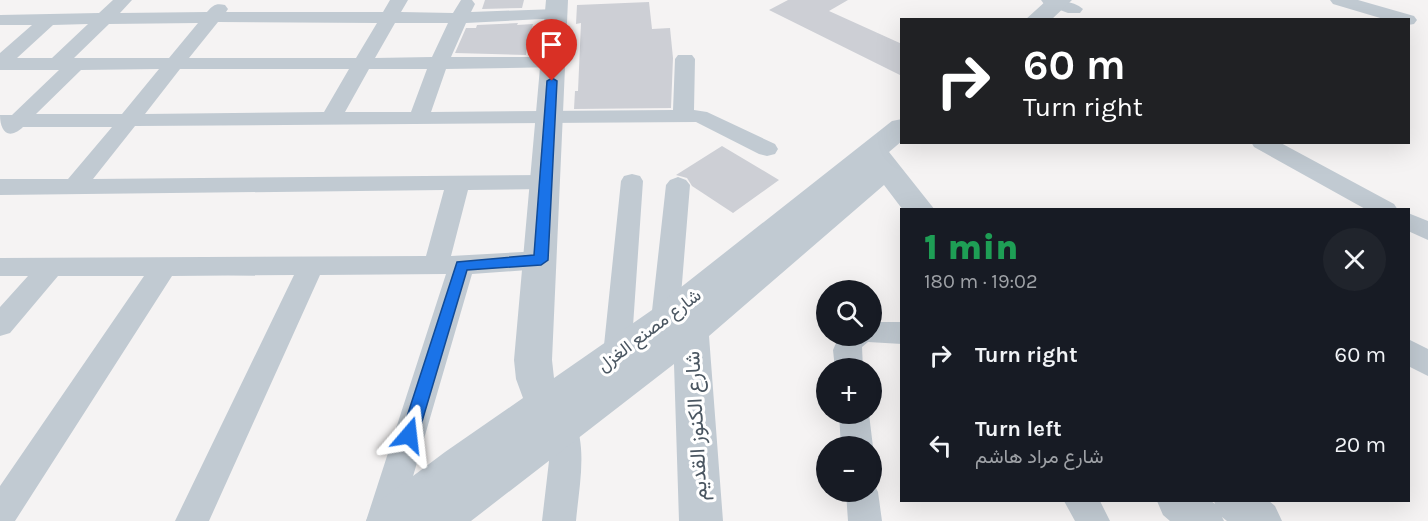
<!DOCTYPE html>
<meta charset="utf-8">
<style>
body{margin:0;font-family:Karla,Vazirmatn,sans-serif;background:#20242c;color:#f1f3f6;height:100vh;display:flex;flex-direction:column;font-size:22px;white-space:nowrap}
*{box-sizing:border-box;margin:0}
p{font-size:20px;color:#9ea1a6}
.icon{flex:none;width:33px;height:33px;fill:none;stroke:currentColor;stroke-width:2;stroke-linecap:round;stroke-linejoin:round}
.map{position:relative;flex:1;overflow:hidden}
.sheet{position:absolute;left:900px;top:208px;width:510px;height:294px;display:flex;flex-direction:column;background:#171b24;border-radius:0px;box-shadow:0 6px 24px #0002}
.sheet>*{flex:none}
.hud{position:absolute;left:900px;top:18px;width:510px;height:126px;border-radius:0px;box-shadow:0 6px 24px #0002;background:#202124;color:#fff;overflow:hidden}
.buttons{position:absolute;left:816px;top:280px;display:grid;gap:12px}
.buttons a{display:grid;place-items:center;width:66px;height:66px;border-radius:50%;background:#171b24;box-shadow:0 6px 24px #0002;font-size:30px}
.pin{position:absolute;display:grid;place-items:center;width:51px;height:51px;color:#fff;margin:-62px -26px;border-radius:50% 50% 50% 0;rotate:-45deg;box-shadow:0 0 6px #0007}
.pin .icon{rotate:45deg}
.me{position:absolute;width:66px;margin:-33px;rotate:17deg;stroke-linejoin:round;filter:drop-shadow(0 0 4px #0008)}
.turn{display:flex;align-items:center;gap:21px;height:126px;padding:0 24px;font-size:27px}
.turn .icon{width:78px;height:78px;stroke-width:2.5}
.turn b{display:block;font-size:42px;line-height:51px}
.round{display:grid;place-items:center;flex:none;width:63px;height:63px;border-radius:32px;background:#20242c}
.head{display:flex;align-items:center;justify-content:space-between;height:102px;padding:0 24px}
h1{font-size:36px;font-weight:800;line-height:45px;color:#1e9e55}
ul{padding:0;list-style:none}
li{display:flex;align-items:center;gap:18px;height:90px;padding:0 24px}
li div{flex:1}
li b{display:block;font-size:22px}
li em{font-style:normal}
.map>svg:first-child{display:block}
</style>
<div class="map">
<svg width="1428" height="521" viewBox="0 0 1428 521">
<rect width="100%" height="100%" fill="#f5f3f3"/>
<path fill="#cdcfd5" d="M485 0H524L522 8 482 9Z
M788 0H848L829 11 902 44V76L769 10Z
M649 2 652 29 670 28 673 58 671 108 574 109 575 91H578L581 23 576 24 577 5Z
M518 23 517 25 533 24 532 28 535 27 530 49H527L526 55 455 53 466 28H476L477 25Z
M722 146 779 180 733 213 692 186 687 178 676 175Z"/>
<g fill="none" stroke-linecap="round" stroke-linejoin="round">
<path fill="#c1cad2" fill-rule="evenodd" d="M113 0H132L120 13 207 12C213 5 216 3 225 5L228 9 226 12H383L390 0H408L401 12 453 13 461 0H472L475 4 471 12 556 9 562 10 565 14 562 18 466 23 451 57H553L560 59 563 63 560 67 446 69 431 112 673 110 675 59 678 55H692L695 59 694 110 707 112 775 144 778 149 775 154 767 156 759 154 696 122 135 126 93 179 546 175 554 177 558 182 554 187 546 189 468 190 451 256 541 251 550 254 554 260 550 266 541 269 472 274 400 521H366L446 274 320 275 209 521H175L294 275 172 276 15 521H0V486L144 276H58L10 333 0 336V307L28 276H0V258L426 256 444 190 0 195V179H68L112 127H23C8 141 0 131 0 115H12L59 70H0V53L32 25H0V15L99 13ZM218 22 377 23 356 58H189ZM198 23 169 58H74L109 24ZM395 23H448L432 57 375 58ZM88 24 52 58H17L53 25ZM159 69 122 114H36L81 70ZM180 69H349L324 112 145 114ZM369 69H427L411 112H345Z
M1041 0C1055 0 1073 0 1083 9L1080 13H1068L1044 4Z
M1330 0H1358L1414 16 1417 20 1414 24 1408 25V20H1387L1333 4Z
M1251 142H1279L1394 204 1398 210H1367L1254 147Z
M632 174 640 176 643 181 631 355 627 363 617 366 607 363 603 355 621 181 624 176Z
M678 177 686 180 690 185 679 320 675 327 665 331 655 327 651 320 666 185 670 180Z
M1408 213 1428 221V240L1408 231Z
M872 322H902V344L868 342 862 347 863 369H835L833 350 839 336H872Z
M1408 339 1428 349V376L1408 366Z
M562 412 573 416C588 447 579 487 576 521H542L549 461 547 425 551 416Z
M839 414H869L873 447 872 450V447H841Z
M872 480 878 492 882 521H848L846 492H872Z
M1064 501H1100L1110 521H1075Z"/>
<path fill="#c1cad2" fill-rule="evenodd" d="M546 0H568L552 360 554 378 652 310 892 121 902 119V141L889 152 935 210H903L884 185 709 336 723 521H679L674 364 471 521H366L373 506 445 452 523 398 516 379 514 360Z
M1047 0H1072L1051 20H1025Z
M1157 501H1211L1215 504 1214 501H1269L1275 506 1282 521H1227L1222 517 1224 521H1170L1163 515Z"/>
</g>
<path fill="#1a73e8" stroke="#114b97" stroke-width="1.5" d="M552 78 557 81 548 260 541 265 467 270 418 435 415 440 409 442 403 440 401 435 457 262 534 255 547 81Z"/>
<g text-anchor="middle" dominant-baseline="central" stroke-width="6" stroke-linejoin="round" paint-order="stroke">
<g font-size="18" fill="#4a5661" stroke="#fff">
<text transform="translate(649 330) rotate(-37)">شارع مصنع الغزل</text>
</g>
<g font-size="21" fill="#4a5661" stroke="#fff">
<text transform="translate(696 426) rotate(-93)">شارع الكنوز القديم</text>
</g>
</g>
</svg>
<div class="buttons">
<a><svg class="icon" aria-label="search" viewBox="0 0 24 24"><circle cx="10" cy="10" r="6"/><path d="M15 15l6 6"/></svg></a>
<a>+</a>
<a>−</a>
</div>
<div class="pin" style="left:552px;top:81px;background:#d93025"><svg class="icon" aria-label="arrive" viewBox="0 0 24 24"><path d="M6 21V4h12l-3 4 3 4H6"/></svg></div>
<svg class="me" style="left:409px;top:435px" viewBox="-20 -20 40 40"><path d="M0-17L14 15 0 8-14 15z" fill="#1a73e8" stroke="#fff" stroke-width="4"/></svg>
<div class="hud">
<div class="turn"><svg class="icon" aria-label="right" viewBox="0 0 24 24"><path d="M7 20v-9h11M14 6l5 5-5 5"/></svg><div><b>60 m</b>Turn right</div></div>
</div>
<section class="sheet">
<div class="head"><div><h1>1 min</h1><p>180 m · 19:02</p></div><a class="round"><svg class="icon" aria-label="close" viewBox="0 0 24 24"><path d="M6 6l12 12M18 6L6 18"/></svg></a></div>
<ul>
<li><svg class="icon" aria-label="right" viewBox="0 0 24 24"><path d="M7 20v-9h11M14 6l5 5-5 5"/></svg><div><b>Turn right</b></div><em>60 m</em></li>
<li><svg class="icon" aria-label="left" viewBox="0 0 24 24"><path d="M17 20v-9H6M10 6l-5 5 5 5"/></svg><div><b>Turn left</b><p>شارع مراد هاشم</p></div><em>20 m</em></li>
</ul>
</section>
</div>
